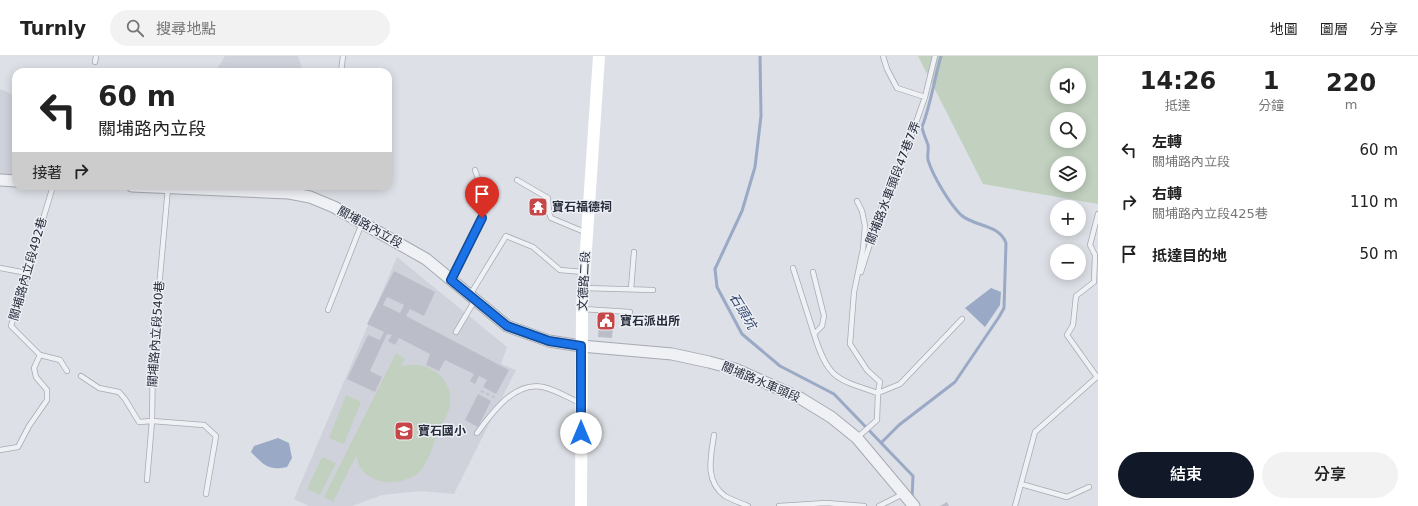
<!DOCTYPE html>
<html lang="zh-TW">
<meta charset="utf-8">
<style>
body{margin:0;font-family:"DejaVu Sans","Noto Sans TC",sans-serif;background:#f2f2f2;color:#222;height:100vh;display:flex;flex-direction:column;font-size:15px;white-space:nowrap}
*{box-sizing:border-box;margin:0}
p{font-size:13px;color:#767676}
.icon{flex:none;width:22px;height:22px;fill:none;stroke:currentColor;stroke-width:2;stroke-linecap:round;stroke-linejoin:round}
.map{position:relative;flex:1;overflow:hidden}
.drawer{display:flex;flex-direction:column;background:#fff;width:320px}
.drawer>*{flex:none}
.banner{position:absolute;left:12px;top:12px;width:380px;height:122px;border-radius:12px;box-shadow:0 2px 10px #0003;background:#fff;color:#222;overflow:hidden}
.controls{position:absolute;left:1050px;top:12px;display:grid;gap:8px}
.controls a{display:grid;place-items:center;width:36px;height:36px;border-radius:50%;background:#fff;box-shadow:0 2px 10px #0003;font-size:20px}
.pin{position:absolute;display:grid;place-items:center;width:34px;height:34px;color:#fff;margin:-41px -17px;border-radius:50% 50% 50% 0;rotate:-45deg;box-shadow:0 0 4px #0007}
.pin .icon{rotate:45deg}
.me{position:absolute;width:44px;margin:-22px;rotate:0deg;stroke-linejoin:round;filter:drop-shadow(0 0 3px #0008)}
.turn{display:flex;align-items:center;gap:14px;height:84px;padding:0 20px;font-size:18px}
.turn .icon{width:52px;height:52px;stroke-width:2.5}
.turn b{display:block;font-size:28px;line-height:34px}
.then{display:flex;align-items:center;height:38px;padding:0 20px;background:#0003;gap:8px;font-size:15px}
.eta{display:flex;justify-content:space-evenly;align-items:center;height:68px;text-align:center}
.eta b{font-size:24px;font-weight:600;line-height:28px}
.cta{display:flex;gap:8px;margin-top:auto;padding:8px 20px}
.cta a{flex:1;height:46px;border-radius:24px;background:#111827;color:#fff;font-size:16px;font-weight:600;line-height:46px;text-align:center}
.cta a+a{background:#f2f2f2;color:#222}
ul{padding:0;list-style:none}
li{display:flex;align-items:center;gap:12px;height:52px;padding:0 20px}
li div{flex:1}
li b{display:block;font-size:15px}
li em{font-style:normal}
header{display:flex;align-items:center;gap:24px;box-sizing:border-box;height:56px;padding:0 20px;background:#fff;border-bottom:1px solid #e0e0e0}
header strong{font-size:19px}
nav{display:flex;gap:22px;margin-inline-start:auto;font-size:14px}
.search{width:280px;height:36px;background:#f2f2f2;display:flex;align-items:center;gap:10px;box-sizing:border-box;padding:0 14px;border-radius:22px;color:#767676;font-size:15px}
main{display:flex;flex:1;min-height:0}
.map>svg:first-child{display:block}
</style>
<header>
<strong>Turnly</strong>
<div class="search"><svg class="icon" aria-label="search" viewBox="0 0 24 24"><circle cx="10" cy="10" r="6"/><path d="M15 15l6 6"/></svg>搜尋地點</div>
<nav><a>地圖</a><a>圖層</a><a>分享</a></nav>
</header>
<main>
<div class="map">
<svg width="1098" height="450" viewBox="0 0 1098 450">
<rect width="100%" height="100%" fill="#dde0e6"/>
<path fill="#cfd2db" d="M225 0H298L303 16H215Z
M0 33 16 40V122H0Z
M397 201 507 291 501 308 516 314 454 438 421 435 382 439 352 450H309L294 443Z"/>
<path fill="#c1d0bf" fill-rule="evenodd" d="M918 0H1098V148L983 128ZM1057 19H1079V41H1057ZM1057 63H1079V85H1057ZM1057 107H1079V129H1057Z
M396 297 405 303 401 310C406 310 412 308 417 309 437 311 453 328 450 348 449 358 441 370 437 379 433 389 429 404 422 413 407 430 373 432 360 411 358 408 358 403 356 400L333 446 324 441Z
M346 339 361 346 344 388 329 382Z
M322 401 336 407 320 439 307 433Z"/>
<path fill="#9aa9c5" d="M991 232 1001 236 1000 249 985 271 965 252Z
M278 382 289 387 292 402 287 411C268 415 264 409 251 396L254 390Z"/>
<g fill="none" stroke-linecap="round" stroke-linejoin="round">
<path stroke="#9aa9c5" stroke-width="3" d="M760 0 761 60 755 111 742 155 715 213 717 231 742 278 780 310 834 338 913 420 912 443
M881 387 899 369 955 326 999 261 1004 252 1006 187C999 168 975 171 961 159 949 147 933 120 928 104 927 99 929 93 928 89 926 83 923 77 922 71 931 48 934 24 941 0"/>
</g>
<path fill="#bbbec9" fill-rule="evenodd" d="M536 145 542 147 539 156 533 154Z
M394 215 435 236 424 260 410 253 406 260 509 314 496 338 483 331 487 324 479 320 475 328 470 325 474 318 445 304 439 315 426 309 430 298 399 282 395 289 388 285 392 279 387 278 370 315 382 321 375 336 347 323 368 279 380 284 384 276 367 268ZM387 241 404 249 400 257 383 249Z
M600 259 614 260 612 282 598 281Z
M478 338 491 345 478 371 465 364Z
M947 446 949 450H940Z"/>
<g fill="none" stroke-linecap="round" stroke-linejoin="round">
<g stroke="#a6aab3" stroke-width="6">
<path id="service" d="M883 0 887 13 897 32 925 41
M95 6 96 0
M341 16 343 0
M517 124 548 142 549 157 551 162 587 177
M53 130 11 270 40 299 60 304 67 315
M296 138 298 130
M0 212 27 217
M793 212 814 278
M813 216 824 260 822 270 814 278C828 323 836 323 878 337L880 326 867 314 850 288 854 236 863 193 865 170 862 155 857 145
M861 216 881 153 907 92 925 41 935 0
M452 223 488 150 475 114
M584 232 653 234
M631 233 634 196
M470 239 506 180 533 191 560 214 583 216
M582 253 630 256
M328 254 362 167
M456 276 475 244
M81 320 99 332 119 336 125 343 139 366 152 365 204 369 216 380 206 438
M477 377C492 357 514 325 543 331 556 334 569 342 580 347
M714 379C711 400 704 425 725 440 732 444 741 447 748 450
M858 381 877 364 878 337 900 328 962 263
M0 394 18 391 29 370 47 344V334L36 321 34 312 40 299
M147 424 152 365 153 298 168 132
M1021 428 1067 441 1089 431
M779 450 826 447 864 450
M879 450 903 438
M1015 450 1035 376 1097 321 1067 279 1073 269 1076 240 1094 226 1095 199 1090 189 1098 158"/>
</g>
<g stroke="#a6aab3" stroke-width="13">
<path id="tertiary" d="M0 124 16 125
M132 130 289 137 310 141 334 151 426 203 507 270 549 285 581 290 672 298 709 306 735 313 800 342 831 361 857 382 914 450"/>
</g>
<path stroke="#bcbec5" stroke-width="1.5" stroke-dasharray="3 3" stroke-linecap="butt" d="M481 335 496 342"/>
<use href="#service" stroke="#f0f1f5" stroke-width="4.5"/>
<use href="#tertiary" stroke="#f0f1f5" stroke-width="11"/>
<path stroke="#fff" stroke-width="12" d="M581 450 582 253 599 0"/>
</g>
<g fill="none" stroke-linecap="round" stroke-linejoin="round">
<g stroke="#114b97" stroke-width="10">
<path id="route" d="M482 162 451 224 507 270 549 285 581 290V377"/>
</g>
<use href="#route" stroke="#1a73e8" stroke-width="7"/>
</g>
<defs>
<g id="temple-square" transform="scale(1)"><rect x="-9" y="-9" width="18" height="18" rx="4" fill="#c74749" stroke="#eceff4"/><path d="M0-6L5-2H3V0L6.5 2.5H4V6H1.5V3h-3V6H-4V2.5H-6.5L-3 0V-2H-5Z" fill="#fff"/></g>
<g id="civic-square" transform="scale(1)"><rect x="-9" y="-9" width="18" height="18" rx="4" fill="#c74749" stroke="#eceff4"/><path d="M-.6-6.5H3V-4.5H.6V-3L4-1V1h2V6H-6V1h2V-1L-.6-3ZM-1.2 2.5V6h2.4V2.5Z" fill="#fff"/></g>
<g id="school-square" transform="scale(1)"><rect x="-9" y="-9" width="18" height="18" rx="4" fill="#c74749" stroke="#eceff4"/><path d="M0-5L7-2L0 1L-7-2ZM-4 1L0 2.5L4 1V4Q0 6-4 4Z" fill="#fff"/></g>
</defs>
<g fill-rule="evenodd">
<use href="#temple-square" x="538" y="151"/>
<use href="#civic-square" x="606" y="265"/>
<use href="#school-square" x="404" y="375"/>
</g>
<g text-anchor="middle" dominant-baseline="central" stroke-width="3" stroke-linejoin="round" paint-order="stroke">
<g font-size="12" fill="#272c3c" stroke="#eceff4">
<text transform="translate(893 127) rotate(-69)">關埔路水車頭段47巷7弄</text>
<text transform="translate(370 171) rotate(29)">關埔路內立段</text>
<text transform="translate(28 213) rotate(-74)">關埔路內立段492巷</text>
<text transform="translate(584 225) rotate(-87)">文德路二段</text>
<text transform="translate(156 278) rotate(-86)">關埔路內立段540巷</text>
<text transform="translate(761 326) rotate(23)">關埔路水車頭段</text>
</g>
<g font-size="12" font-weight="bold" fill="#272c3c" stroke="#eceff4" text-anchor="start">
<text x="552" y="151">寶石福德祠</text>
<text x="620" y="265">寶石派出所</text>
<text x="418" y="375">寶石國小</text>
</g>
<g font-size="13" font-style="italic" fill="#34466e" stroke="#eceff4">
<text transform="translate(743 255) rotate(59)">石頭坑</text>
</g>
</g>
</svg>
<div class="controls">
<a><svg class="icon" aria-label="sound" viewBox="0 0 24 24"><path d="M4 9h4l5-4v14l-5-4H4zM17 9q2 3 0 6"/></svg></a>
<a><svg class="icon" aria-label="search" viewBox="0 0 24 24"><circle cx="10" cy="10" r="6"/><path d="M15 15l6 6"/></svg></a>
<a><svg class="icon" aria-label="layers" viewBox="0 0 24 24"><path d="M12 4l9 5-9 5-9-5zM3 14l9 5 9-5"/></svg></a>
<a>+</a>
<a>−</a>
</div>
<div class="pin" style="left:482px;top:162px;background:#d93025"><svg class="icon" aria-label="arrive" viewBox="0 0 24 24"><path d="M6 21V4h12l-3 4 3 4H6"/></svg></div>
<svg class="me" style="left:581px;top:377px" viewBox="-20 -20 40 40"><circle r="19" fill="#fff"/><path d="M0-13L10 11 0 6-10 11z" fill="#1a73e8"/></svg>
<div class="banner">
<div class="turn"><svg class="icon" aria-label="left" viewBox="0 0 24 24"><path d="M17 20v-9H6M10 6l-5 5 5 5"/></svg><div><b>60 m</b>關埔路內立段</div></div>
<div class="then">接著<svg class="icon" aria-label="right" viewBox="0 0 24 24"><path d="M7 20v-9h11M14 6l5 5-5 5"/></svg></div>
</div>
</div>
<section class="drawer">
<div class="eta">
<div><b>14:26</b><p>抵達</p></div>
<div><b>1</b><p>分鐘</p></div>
<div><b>220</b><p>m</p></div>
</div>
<ul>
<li><svg class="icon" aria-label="left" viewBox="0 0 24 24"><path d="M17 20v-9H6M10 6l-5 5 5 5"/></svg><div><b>左轉</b><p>關埔路內立段</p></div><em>60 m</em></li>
<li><svg class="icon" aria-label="right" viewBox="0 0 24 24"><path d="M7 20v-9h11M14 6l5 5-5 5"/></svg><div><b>右轉</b><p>關埔路內立段425巷</p></div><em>110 m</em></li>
<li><svg class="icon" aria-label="arrive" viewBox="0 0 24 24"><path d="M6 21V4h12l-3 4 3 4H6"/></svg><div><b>抵達目的地</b></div><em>50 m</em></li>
</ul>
<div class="cta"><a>結束</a><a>分享</a></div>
</section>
</main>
